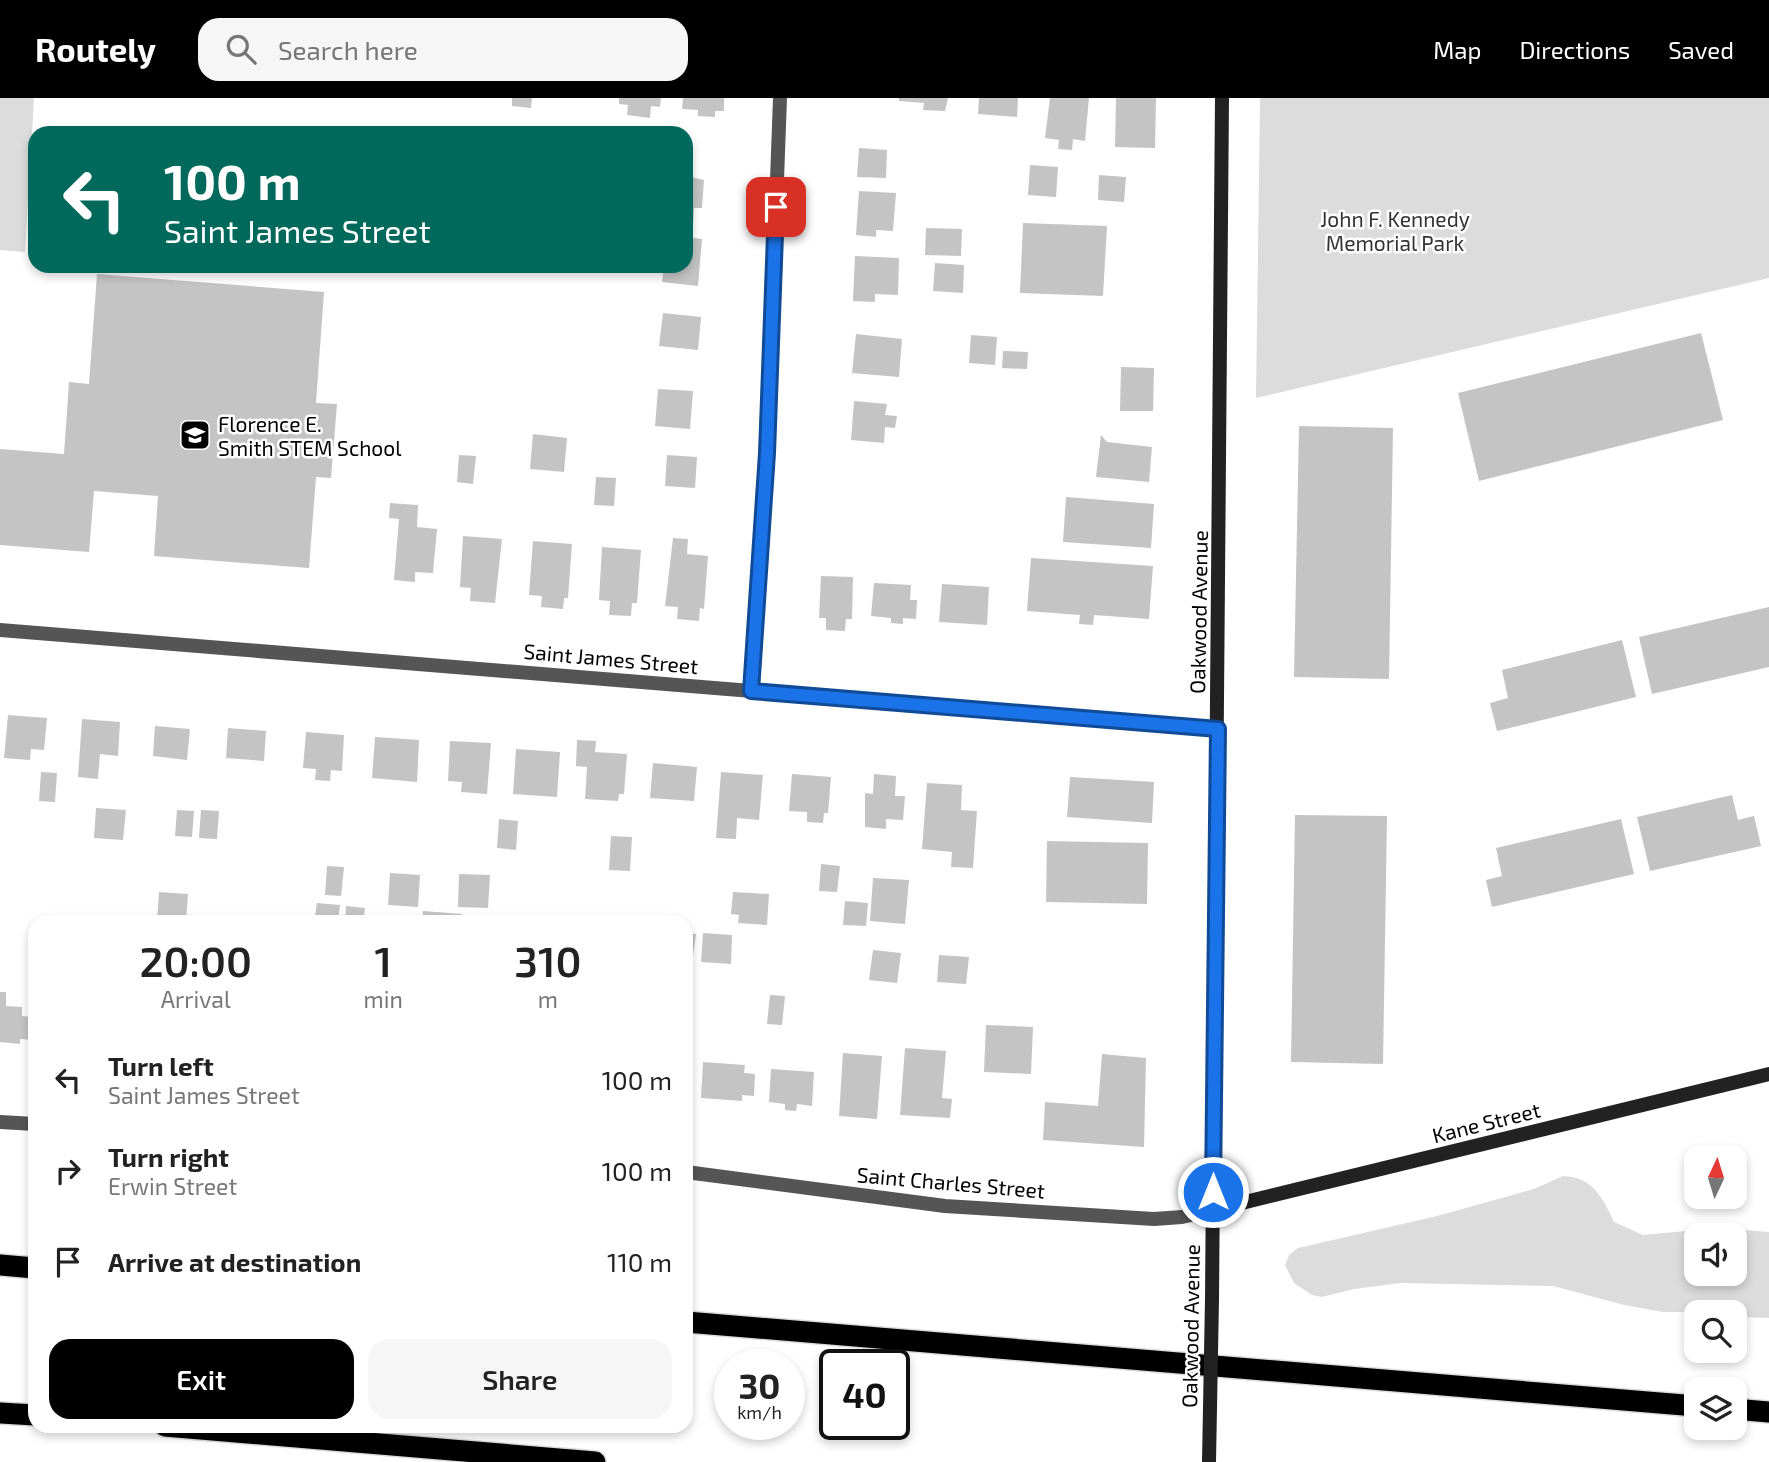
<!DOCTYPE html>
<style>
body{margin:0;font-family:"Exo 2",sans-serif;background:#f6f6f6;color:#222;height:100vh;display:flex;flex-direction:column;font-size:26px;white-space:nowrap}
*{box-sizing:border-box;margin:0}
p{font-size:23px;color:#767676}
.icon{flex:none;width:38px;height:38px;fill:none;stroke:currentColor;stroke-width:2;stroke-linecap:round;stroke-linejoin:round}
.map{position:relative;flex:1;overflow:hidden}
.details{position:absolute;left:28px;top:817px;width:665px;height:518px;display:flex;flex-direction:column;background:#fff;border-radius:21px;box-shadow:0 4px 10px #0003}
.details>*{flex:none}
.top-card{position:absolute;left:28px;top:28px;width:665px;height:147px;border-radius:21px;box-shadow:0 4px 10px #0003;background:#00695c;color:#fff;overflow:hidden}
.needle{width:46px;rotate:4deg}
.buttons{position:absolute;left:1684px;top:1048px;display:grid;gap:14px}
.buttons a{display:grid;place-items:center;width:63px;height:63px;border-radius:14px;background:#fff;box-shadow:0 4px 10px #0003;font-size:35px}
.speed{position:absolute;left:714px;top:1251px;display:flex;gap:14px;font-size:35px;font-weight:700;text-align:center}
.speed>*{display:grid;place-content:center;width:91px;height:91px;border-radius:50%;background:#fff;box-shadow:0 4px 10px #0003;line-height:1}
.speed small{font-size:18px;font-weight:400}
.speed .limit{border:4px solid #111;border-radius:10px;background:#fff;color:#111}
.pin{position:absolute;display:grid;place-items:center;width:60px;height:60px;color:#fff;margin:-30px;border-radius:14px;box-shadow:0 4px 10px #0006}
.me{position:absolute;width:77px;margin:-38px;rotate:0deg;stroke-linejoin:round;filter:drop-shadow(0 0 5px #0008)}
.turn{display:flex;align-items:center;gap:24px;height:147px;padding:0 21px;font-size:32px}
.turn .icon{width:91px;height:91px;stroke-width:2.5}
.turn b{display:block;font-size:49px;line-height:60px}
.eta{display:flex;justify-content:space-evenly;align-items:center;height:119px;text-align:center}
.eta b{font-size:42px;font-weight:600;line-height:49px}
.cta{display:flex;gap:14px;margin-top:auto;padding:14px 21px}
.cta a{flex:1;height:80px;border-radius:21px;background:#000;color:#fff;font-size:28px;font-weight:600;line-height:80px;text-align:center}
.cta a+a{background:#f6f6f6;color:#222}
ul{padding:0;list-style:none}
li{display:flex;align-items:center;gap:21px;height:91px;padding:0 21px}
li div{flex:1}
li b{display:block;font-size:26px}
li em{font-style:normal}
header{display:flex;align-items:center;gap:42px;box-sizing:border-box;height:98px;padding:0 35px;background:#000;color:#fff}
header strong{font-size:33px}
nav{display:flex;gap:38px;margin-inline-start:auto;font-size:24px}
.search{width:490px;height:63px;background:#f6f6f6;display:flex;align-items:center;gap:18px;box-sizing:border-box;padding:0 24px;border-radius:21px;color:#767676;font-size:26px}
.map>svg:first-child{display:block}
</style>
<header>
<strong>Routely</strong>
<div class="search"><svg class="icon" aria-label="search" viewBox="0 0 24 24"><circle cx="10" cy="10" r="6"/><path d="M15 15l6 6"/></svg>Search here</div>
<nav><a>Map</a><a>Directions</a><a>Saved</a></nav>
</header>
<div class="map">
<svg width="1769" height="1364" viewBox="0 0 1769 1364">
<rect width="100%" height="100%" fill="#fff"/>
<path fill="#dcdcdc" fill-rule="evenodd" d="M0 0H34L25 154 0 152Z
M1260 0H1769V180L1256 300Z
M1563 1078C1593 1079 1603 1100 1614 1124L1643 1137 1718 1130 1769 1134V1220L1734 1219V1214H1663L1624 1207 1553 1188 1401 1185 1354 1191 1322 1199 1312 1197 1294 1185 1285 1167 1289 1157 1298 1150 1437 1118 1534 1091ZM1696 1138H1734V1176H1696Z"/>
<path fill="#c4c4c4" d="M512 0H532L531 10 512 8Z
M619 0H661L660 9 651 8 650 20 627 17 628 7 619 6Z
M683 0H724V13H715V19L698 18V12L682 11Z
M899 0H948L945 13 923 12 924 5 899 3Z
M979 0H1018L1017 19 978 16Z
M1050 0H1089L1085 43 1073 41 1072 52 1058 51 1059 42 1045 40Z
M1116 0H1156L1155 50 1115 49Z
M639 30 667 32 666 35H638Z
M859 50 887 52 886 80 857 79Z
M1030 67 1058 69 1056 99 1028 97Z
M1099 77 1126 79 1124 104 1098 102Z
M686 78 704 82 702 110H694L693 127H686Z
M859 93 896 95 893 133 876 132V139L856 137Z
M1023 125 1107 128 1103 198 1020 195Z
M926 130 962 131 961 158 925 157Z
M686 139 702 141 698 188 662 184 664 168H686Z
M855 158 899 160 898 197 875 196V204L853 203Z
M935 165 964 167 963 195 933 193Z
M97 176 324 194 316 305 337 306 331 380 316 379 309 470 154 458 158 398 94 393 89 454 0 447V351L64 356 69 284 89 286Z
M663 215 701 219 698 252 659 248Z
M1701 235 1723 322 1479 383 1458 295Z
M856 236 902 241 899 279 852 275Z
M971 237 997 239 995 267 969 265Z
M1003 253 1028 254 1027 271 1002 270Z
M1121 269 1154 270 1153 313H1120Z
M658 291 693 293 690 331 655 328Z
M854 303 887 306 885 317 897 318 895 330 885 329 884 345 851 342Z
M1299 328 1393 330 1389 581 1294 579Z
M533 336 567 340 564 374 530 371Z
M1101 337 1107 344 1152 349 1149 384 1096 379Z
M459 357 476 358 473 386 457 384Z
M667 357 697 359 695 390 665 388Z
M596 379 616 380 614 408 594 407Z
M1066 399 1154 406 1151 450 1063 444Z
M390 405 418 407 417 429 437 431 433 475 415 474V484L394 482 399 421 389 420Z
M463 438 502 441 495 505 470 503 471 490 460 489Z
M673 440 688 441 687 456 708 458 704 511 700 510 699 523 677 521 678 509 665 508Z
M533 443 572 446 568 500H564L563 511 541 509 542 498 529 497Z
M602 449 641 452 637 505H632L631 518 609 517 610 503 599 502Z
M1031 460 1153 468 1149 521 1094 517 1093 527 1079 526 1080 517 1027 513Z
M821 478 853 479 852 521H846L845 533 826 532V520H819Z
M874 485 911 487 910 502H917L916 521 903 520V526L891 525V520L871 518Z
M942 486 989 489 987 527 939 524Z
M1769 509V569L1652 596 1639 539Z
M1622 542 1636 599 1497 633 1490 605 1508 600 1502 572Z
M8 617 47 620 44 652 31 651 30 662 4 660Z
M82 621 120 624 118 658 100 656 98 681 78 679Z
M155 628 190 631 187 662 153 658Z
M228 630 266 633 264 663 226 660Z
M306 634 344 637 342 673 331 672 330 683 315 682 316 671 303 670Z
M375 639 419 642 417 684 372 680Z
M577 642 596 643 595 654 627 656 624 696H619L618 703 585 701 587 669 576 668Z
M450 643 491 645 487 696 461 694 462 684 448 683Z
M516 651 560 654 557 699 513 696Z
M653 665 697 669 694 703 650 700Z
M41 674 57 675 55 704 39 703Z
M721 674 763 677 759 722 737 720 736 741 716 740Z
M792 676 831 679 828 715H824L823 725 807 724V714L789 713Z
M874 676 896 678 895 698H905L903 722 886 721V731L865 729V695L873 696Z
M1070 679 1154 684 1152 725 1067 719Z
M927 685 962 687 961 712 977 713 973 770 951 769 952 754 922 751Z
M1732 697 1738 722 1754 718 1761 748 1650 773 1637 719Z
M96 710 126 712 123 742 94 740Z
M177 712 194 713 192 739 175 738Z
M201 712 219 713 217 741 199 740Z
M1295 717 1387 718 1383 966 1291 964Z
M499 721 518 723 516 752 497 750Z
M1621 721 1634 776 1492 809 1486 782 1502 778 1496 750Z
M611 738 632 739 630 773 609 772Z
M1047 743 1148 745 1147 806 1046 804Z
M821 766 840 768 837 794 819 793Z
M327 768 344 769 341 798 325 797Z
M390 775 420 777 418 809 388 807Z
M459 776 490 777 488 810 458 809Z
M873 780 909 782 905 826 870 823Z
M159 794 188 796 186 824 157 822Z
M733 794 769 796 767 827 738 825 739 817 731 816Z
M845 803 868 805 866 828 843 827Z
M317 805 340 807 338 824H314Z
M346 808 365 810 363 824H345Z
M423 813 462 816 461 824H422Z
M492 820 522 822V824H492Z
M686 835 696 836 692 865 686 864Z
M703 835 732 837 731 866 701 864Z
M873 852 901 855 897 885 869 882Z
M939 857 969 859 966 886 937 884Z
M0 894H6V908L22 909V918L35 919 34 942 20 941V946L0 944Z
M770 897 785 898 782 927 767 926Z
M986 927 1033 929 1031 976 984 974Z
M905 950 946 953 942 1000 952 1001 950 1020 900 1017Z
M843 955 882 958 877 1021 839 1018Z
M1102 956 1146 960 1144 1049 1043 1042 1045 1004 1098 1008Z
M703 964 745 967 744 975 755 976 754 998 742 997V1003L701 1000Z
M771 971 814 974 812 1008 797 1006 796 1013 785 1012V1006L769 1004Z"/>
<g fill="none" stroke-linecap="round" stroke-linejoin="round">
<g stroke="#dbdbdb" stroke-width="24">
<path id="highway" d="M0 1167 35 1170
M686 1224 1696 1308
M1734 1311 1769 1314
M0 1315 35 1317
M165 1328 595 1364"/>
</g>
<path stroke="#555" stroke-width="14" d="M0 532 1218 631
M751 593 767 355 780 0
M0 1024 35 1026
M686 1074 945 1108 1154 1121 1182 1119 1213 1112"/>
<path stroke="#222" stroke-width="14" d="M1213 1112 1769 976
M1212 1201 1222 0"/>
<use href="#highway" stroke="#000" stroke-width="21"/>
<path stroke="#222" stroke-width="14" d="M1209 1364 1212 1201"/>
</g>
<g fill="none" stroke-linecap="round" stroke-linejoin="round">
<g stroke="#114b97" stroke-width="18">
<path id="route" d="M776 109 767 355 751 593 1218 631 1213 1094"/>
</g>
<use href="#route" stroke="#1a73e8" stroke-width="12"/>
</g>
<defs>
<g id="school-square" transform="scale(1.575)"><rect x="-9" y="-9" width="18" height="18" rx="4" fill="#000" stroke="#fff"/><path d="M0-5L7-2L0 1L-7-2ZM-4 1L0 2.5L4 1V4Q0 6-4 4Z" fill="#fff"/></g>
</defs>
<g fill-rule="evenodd">
<use href="#school-square" x="195" y="337"/>
</g>
<g text-anchor="middle" dominant-baseline="central" stroke-width="5" stroke-linejoin="round" paint-order="stroke">
<g font-size="21" fill="#333" stroke="#fff">
<text x="1395" y="120">John F. Kennedy<tspan x="1395" dy="24">Memorial Park</tspan></text>
</g>
<g font-size="21" fill="#000" stroke="#fff" text-anchor="start">
<text x="218" y="325">Florence E.<tspan x="218" dy="24">Smith STEM School</tspan></text>
</g>
<g font-size="21" fill="#000" stroke="#fff">
<text transform="translate(1198 514) rotate(-89)">Oakwood Avenue</text>
<text transform="translate(611 560) rotate(5)">Saint James Street</text>
<text transform="translate(1486 1024) rotate(-14)">Kane Street</text>
<text transform="translate(951 1084) rotate(5)">Saint Charles Street</text>
<text transform="translate(1190 1228) rotate(-89)">Oakwood Avenue</text>
</g>
</g>
</svg>
<div class="buttons">
<a><svg class="needle" viewBox="-14 -14 28 28"><path d="M0-13l5 13h-10z" fill="#e53935"/><path d="M0 13l5-13h-10z" fill="#767676"/></svg></a>
<a><svg class="icon" aria-label="sound" viewBox="0 0 24 24"><path d="M4 9h4l5-4v14l-5-4H4zM17 9q2 3 0 6"/></svg></a>
<a><svg class="icon" aria-label="search" viewBox="0 0 24 24"><circle cx="10" cy="10" r="6"/><path d="M15 15l6 6"/></svg></a>
<a><svg class="icon" aria-label="layers" viewBox="0 0 24 24"><path d="M12 4l9 5-9 5-9-5zM3 14l9 5 9-5"/></svg></a>
</div>
<div class="speed"><div>30<small>km/h</small></div><div class="limit">40</div></div>
<div class="pin" style="left:776px;top:109px;background:#d93025"><svg class="icon" aria-label="arrive" viewBox="0 0 24 24"><path d="M6 21V4h12l-3 4 3 4H6"/></svg></div>
<svg class="me" style="left:1213px;top:1094px" viewBox="-20 -20 40 40"><circle r="17" fill="#1a73e8" stroke="#fff" stroke-width="3"/><path d="M0-11L8 9 0 5-8 9z" fill="#fff"/></svg>
<div class="top-card">
<div class="turn"><svg class="icon" aria-label="left" viewBox="0 0 24 24"><path d="M17 20v-9H6M10 6l-5 5 5 5"/></svg><div><b>100 m</b>Saint James Street</div></div>
</div>
<section class="details">
<div class="eta">
<div><b>20:00</b><p>Arrival</p></div>
<div><b>1</b><p>min</p></div>
<div><b>310</b><p>m</p></div>
</div>
<ul>
<li><svg class="icon" aria-label="left" viewBox="0 0 24 24"><path d="M17 20v-9H6M10 6l-5 5 5 5"/></svg><div><b>Turn left</b><p>Saint James Street</p></div><em>100 m</em></li>
<li><svg class="icon" aria-label="right" viewBox="0 0 24 24"><path d="M7 20v-9h11M14 6l5 5-5 5"/></svg><div><b>Turn right</b><p>Erwin Street</p></div><em>100 m</em></li>
<li><svg class="icon" aria-label="arrive" viewBox="0 0 24 24"><path d="M6 21V4h12l-3 4 3 4H6"/></svg><div><b>Arrive at destination</b></div><em>110 m</em></li>
</ul>
<div class="cta"><a>Exit</a><a>Share</a></div>
</section>
</div>
